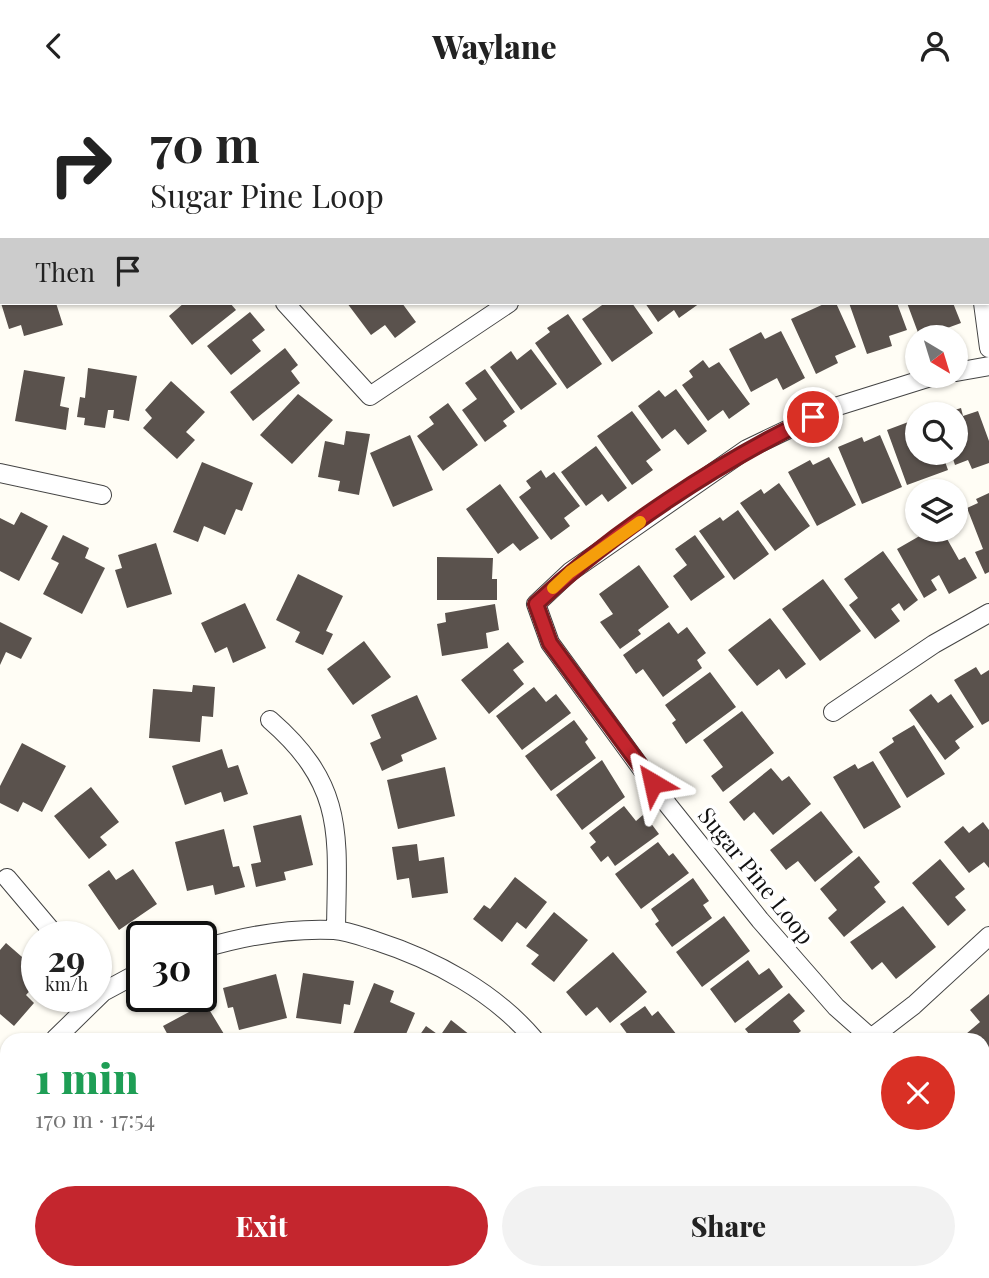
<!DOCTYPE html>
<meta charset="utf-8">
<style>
body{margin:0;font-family:"Playfair Display",serif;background:#f2f2f2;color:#222;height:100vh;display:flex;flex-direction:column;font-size:26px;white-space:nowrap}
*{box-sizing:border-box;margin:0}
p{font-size:23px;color:#767676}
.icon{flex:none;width:38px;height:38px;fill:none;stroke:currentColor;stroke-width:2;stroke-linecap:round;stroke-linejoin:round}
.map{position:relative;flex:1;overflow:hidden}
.details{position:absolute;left:0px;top:942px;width:990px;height:247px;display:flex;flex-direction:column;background:#fff;border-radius:21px 21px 0 0;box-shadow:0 2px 5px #0004}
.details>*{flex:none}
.banner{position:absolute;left:0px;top:0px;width:990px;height:214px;box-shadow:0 2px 5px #0004;background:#fff;color:#222;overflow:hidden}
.needle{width:46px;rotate:142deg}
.buttons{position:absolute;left:905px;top:234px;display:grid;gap:14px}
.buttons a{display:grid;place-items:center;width:63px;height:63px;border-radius:50%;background:#fff;box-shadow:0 2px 5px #0004;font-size:35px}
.speed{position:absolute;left:21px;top:830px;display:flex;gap:14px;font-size:35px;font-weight:700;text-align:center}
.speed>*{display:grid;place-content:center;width:91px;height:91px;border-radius:50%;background:#fff;box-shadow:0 2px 5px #0004;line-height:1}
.speed small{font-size:18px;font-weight:400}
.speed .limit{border:4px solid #111;border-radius:10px;background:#fff;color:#111}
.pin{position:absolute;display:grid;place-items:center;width:60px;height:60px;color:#fff;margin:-30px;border:4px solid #fff;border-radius:50%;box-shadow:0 2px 7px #0007}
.me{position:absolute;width:77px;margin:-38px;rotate:324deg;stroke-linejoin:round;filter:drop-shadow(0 0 5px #0008)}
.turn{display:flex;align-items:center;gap:24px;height:147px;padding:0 35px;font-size:32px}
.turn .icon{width:91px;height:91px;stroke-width:2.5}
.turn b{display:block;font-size:49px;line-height:60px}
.then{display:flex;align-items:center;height:66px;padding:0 35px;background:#0003;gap:14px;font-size:26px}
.round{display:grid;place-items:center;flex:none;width:74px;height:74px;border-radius:37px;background:#f2f2f2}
.overview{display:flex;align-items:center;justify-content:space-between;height:119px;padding:0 35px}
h1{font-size:42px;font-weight:800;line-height:52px;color:#1e9e55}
.action{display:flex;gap:14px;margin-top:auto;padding:14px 35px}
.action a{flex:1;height:80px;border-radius:42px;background:#c4262e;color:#fff;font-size:28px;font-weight:800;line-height:80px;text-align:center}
.action a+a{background:#f2f2f2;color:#222}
header{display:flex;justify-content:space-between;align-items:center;height:91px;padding:0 35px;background:#fff;font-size:32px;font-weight:800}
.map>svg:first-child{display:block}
</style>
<header><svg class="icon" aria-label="back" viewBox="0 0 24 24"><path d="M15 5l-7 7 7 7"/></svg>Waylane<svg class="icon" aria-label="person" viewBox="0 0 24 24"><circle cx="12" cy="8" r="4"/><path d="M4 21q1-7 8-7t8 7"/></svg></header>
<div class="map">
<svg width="989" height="1187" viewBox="0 0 989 1187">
<rect width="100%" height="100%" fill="#fffdf5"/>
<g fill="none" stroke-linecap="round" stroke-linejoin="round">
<path stroke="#3f96cf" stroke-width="6" d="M984 1106 989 1100
M899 1187 906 1181"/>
</g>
<path fill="#5a524d" d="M1 212H56L63 234 24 245 21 234 9 238Z
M184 212H230L236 219 192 254 169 225Z
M347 212H402L416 231 395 247 385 234 371 244Z
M605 212H632L653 242 612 271 582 228Z
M645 212H700L679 227 674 219 658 231Z
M826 212H836L856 256 835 265 838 272 816 283 791 228Z
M849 212H897L907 239 889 245 892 255 867 263Z
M907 212H953L961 232 920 247Z
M250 221 265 239 252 249 261 260 231 284 207 255Z
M568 223 602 273 567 298 535 252 550 241 547 237Z
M781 240 805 287 783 299 777 287 751 301 729 258 761 241 765 248Z
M285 257 298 274 291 280 300 292 253 330 230 301Z
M531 258 557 293 521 319 490 276 511 260 517 269Z
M703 269 709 277 719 271 750 313 729 328 723 319 708 330 682 294 693 286 689 280Z
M88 277 137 285 129 330 113 327 114 319H108L105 337 84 334 85 327 77 326 80 306 85 307Z
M485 278 515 321 503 330 507 335 485 351 462 319 477 308 465 292Z
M24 279 65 286 60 315 69 317 66 339 15 330Z
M171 290 205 321 186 341 195 349 177 368 143 337 152 327 145 319Z
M676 298 707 340 688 354 675 338 662 348 638 315 659 299 665 306Z
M298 303 333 329 292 373 260 344Z
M448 312 478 354 443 380 417 345 434 333 429 326Z
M961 317 963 325 978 320 989 350V372L972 378 968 369 955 374 951 362H956V324L942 323Z
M632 320 661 359 646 370 653 379 632 394 597 345Z
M911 330 913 335 917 333V362H942L948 379 907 394 887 339Z
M346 340 370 343 359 404 338 400 340 390 318 386 325 350 344 354Z
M410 344 433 399 393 416 370 362Z
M880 344 902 396 862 413 838 356 862 346 864 351Z
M596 355 627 397 608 411 602 403 586 415 561 381Z
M829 366 856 414 817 435 788 381 810 369 813 374Z
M202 371 253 392 242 420 236 418 225 444 204 435 198 451 173 441Z
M541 379 546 387 554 381 580 415 564 427 570 435 551 449 519 406 531 397 526 390Z
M779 392 810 435 775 460 740 412 761 398 764 403Z
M500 393 539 447 520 460 513 452 498 463 466 418Z
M989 402V481L985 483 975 461 983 458 967 417 978 412 976 408Z
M738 419 769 463 734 489 699 440 720 426 723 430Z
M21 421 48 435 19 490 0 480V427L14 434Z
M930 439H942L959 469 965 466 977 487 949 503 939 484 931 489 937 499 924 507 897 458Z
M63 444 89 457 85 467 105 477 82 523 43 503 59 472 51 468Z
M695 444 725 486 691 510 673 485 687 474 675 458Z
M156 452 172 503 127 517 115 479 122 477 118 464Z
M883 460 918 509 904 520 899 512 891 518 900 530 875 548 849 514 858 507 844 488Z
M437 466 493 467 492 488H497V509H437Z
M639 474 669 516 638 539 641 543 620 558 600 531 613 523 599 503Z
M298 483 343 505 326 540 333 543 323 564 295 551 300 541 276 529Z
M823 488 861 540 820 570 782 518Z
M245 512 266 557 233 572 227 556 215 562 201 532Z
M495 513 499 539 486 542 488 557 442 565 437 533 446 531 445 522Z
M770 527 806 573 786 588 779 578 757 595 728 559Z
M0 531 32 547 21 568 6 561 0 574Z
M669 531 678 543 687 536 706 562 697 569 702 577 663 606 643 578 636 583 623 564Z
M364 550 391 586 353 614 327 578Z
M508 551 524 571 513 579 524 593 489 623 461 589Z
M976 576 981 584 989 579V630L982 634 954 589Z
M710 581 736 616 686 653 672 632 676 629 665 614Z
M193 594 215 596 213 626 202 625 200 651 149 647 153 598 192 601Z
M534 596 546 611 556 603 571 622 522 659 496 625Z
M931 603 938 612 951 603 974 636 955 650 960 657 945 669 909 619Z
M417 604 437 648 401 664 403 670 382 680 370 652 381 647 371 624Z
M742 620 774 662 723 701 711 685 723 676 703 649Z
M574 629 588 648 585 651 596 667 551 700 525 665Z
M914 634 945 683 907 707 879 661 894 651 892 647Z
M22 652 66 675 42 721 23 711 18 721 0 712V695Z
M222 658 228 677 238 674 248 703 224 711 221 701 185 714 172 675Z
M602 669 625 706 582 739 556 704Z
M873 670 901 716 864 738 833 686 855 673 858 678Z
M445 676 455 725 398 738 387 689Z
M771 677 782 690 789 685 811 713 773 744 754 721 744 730 729 711Z
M91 696 119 731 100 746 107 754 89 768 54 725Z
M624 715 636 730 644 723 659 743 615 775 608 765 601 771 590 756 596 751 589 742Z
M821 720 853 761 815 791 798 770 786 779 770 759Z
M301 724 313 774 284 781 286 789 256 796 251 773 261 771 253 735Z
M983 731 989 739V777L984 771 969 782 944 751 963 735 969 742Z
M224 738 233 776 239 775 245 796 215 804 213 794 187 800 175 751Z
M658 751 669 765 673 762 689 782 641 818 615 783Z
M417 753 419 770 444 766 448 802 412 807 409 787 397 789 392 756Z
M859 765 880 791 874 796 886 811 844 846 828 827 837 819 820 798Z
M940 768 965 798 955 806 966 819 948 835 912 792Z
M133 778 157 813 119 839 88 794 109 779 116 789Z
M515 786 547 811 526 838 517 831 502 851 473 828 484 814 490 818Z
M693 787 709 810 703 814 712 827 672 856 655 833 659 830 651 818Z
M903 815 936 856 896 888 882 871 872 879 850 851Z
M554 821 588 849 554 891 531 873 539 864 526 855Z
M724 825 750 860 702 896 676 861Z
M6 852 37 879V892L26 904 34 912 14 935 0 923V859Z
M613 861 647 901 610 932 597 916 586 925 566 901Z
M748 869 759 884 769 877 783 896 735 932 710 898Z
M303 882 354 890 350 914 344 913 341 933 296 927Z
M276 883 287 927 239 939 233 916 228 917 223 897Z
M374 892 394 900 390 911 415 922 404 948H351Z
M789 902 805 920 793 930 801 940 791 948H753L745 938Z
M989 903V971L984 964V948H970L966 943 980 931 970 919Z
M201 905 227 948H170L163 935 189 921 184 913Z
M645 915 652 925 658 920 677 944 671 948H631L620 933Z
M451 929 475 948H417L426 935 440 945Z
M984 976 989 983 988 1011 984 1006Z
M133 1181H196L188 1187H137Z
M384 1181H416L413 1187H394Z
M617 1181H664L661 1183 664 1187H610Z
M796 1181H866L870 1187H789Z"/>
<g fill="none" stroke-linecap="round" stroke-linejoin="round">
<g stroke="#444" stroke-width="20">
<path id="minor" d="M152 0 153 2
M701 0V2
M956 0 957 2
M285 212 370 305 509 212
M983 212 989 257
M956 281 989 275
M934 285 835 316 747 358 570 481 536 513 550 552 668 714 760 829 836 916 871 947 914 914 989 845
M0 382 102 404
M833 621 934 553 989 522
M270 629C347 696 337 746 336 839
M7 787 56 845
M201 858C244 845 290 837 334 839 348 840 363 846 376 850 435 869 494 901 534 948
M55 948 103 901 142 880
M0 1015 7 1006
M0 1122 7 1128
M65 1181 70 1187
M715 1181 719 1187
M252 1187 259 1181"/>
</g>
<use href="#minor" stroke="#fff" stroke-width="18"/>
</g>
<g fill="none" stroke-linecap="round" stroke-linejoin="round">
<g stroke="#7f191e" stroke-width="18">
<path id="route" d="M653 692 550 552 536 513C614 440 717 372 813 326"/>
</g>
<use href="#route" stroke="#c4262e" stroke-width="12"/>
<path stroke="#f59e0b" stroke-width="12" d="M553 497 570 481 640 431"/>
</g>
<g text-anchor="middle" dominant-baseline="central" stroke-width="7" stroke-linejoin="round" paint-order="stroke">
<g font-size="23" fill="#111" stroke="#fff">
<text transform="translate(757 784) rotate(51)">Sugar Pine Loop</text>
</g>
</g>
</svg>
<div class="buttons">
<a><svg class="needle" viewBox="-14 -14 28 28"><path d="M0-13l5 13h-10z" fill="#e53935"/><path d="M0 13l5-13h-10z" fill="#767676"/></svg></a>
<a><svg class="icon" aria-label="search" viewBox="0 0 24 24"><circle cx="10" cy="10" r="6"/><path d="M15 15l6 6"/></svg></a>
<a><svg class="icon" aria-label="layers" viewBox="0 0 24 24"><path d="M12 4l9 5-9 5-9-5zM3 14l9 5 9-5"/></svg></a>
</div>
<div class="speed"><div>29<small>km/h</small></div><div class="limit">30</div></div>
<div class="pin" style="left:813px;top:326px;background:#d93025"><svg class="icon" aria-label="arrive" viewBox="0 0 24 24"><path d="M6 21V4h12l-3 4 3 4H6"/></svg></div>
<svg class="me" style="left:653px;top:692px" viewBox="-20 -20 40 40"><path d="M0-17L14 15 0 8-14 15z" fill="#c4262e" stroke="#fff" stroke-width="4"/></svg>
<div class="banner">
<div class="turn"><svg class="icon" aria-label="right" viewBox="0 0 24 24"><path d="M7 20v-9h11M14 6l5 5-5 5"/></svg><div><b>70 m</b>Sugar Pine Loop</div></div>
<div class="then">Then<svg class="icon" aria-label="arrive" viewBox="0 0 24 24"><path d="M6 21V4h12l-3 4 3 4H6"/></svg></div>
</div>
<section class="details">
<div class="overview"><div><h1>1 min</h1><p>170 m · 17:54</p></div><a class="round" style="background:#d93025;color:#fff"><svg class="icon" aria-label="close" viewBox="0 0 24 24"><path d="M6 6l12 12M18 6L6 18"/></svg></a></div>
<div class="action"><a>Exit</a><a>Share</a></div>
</section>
</div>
